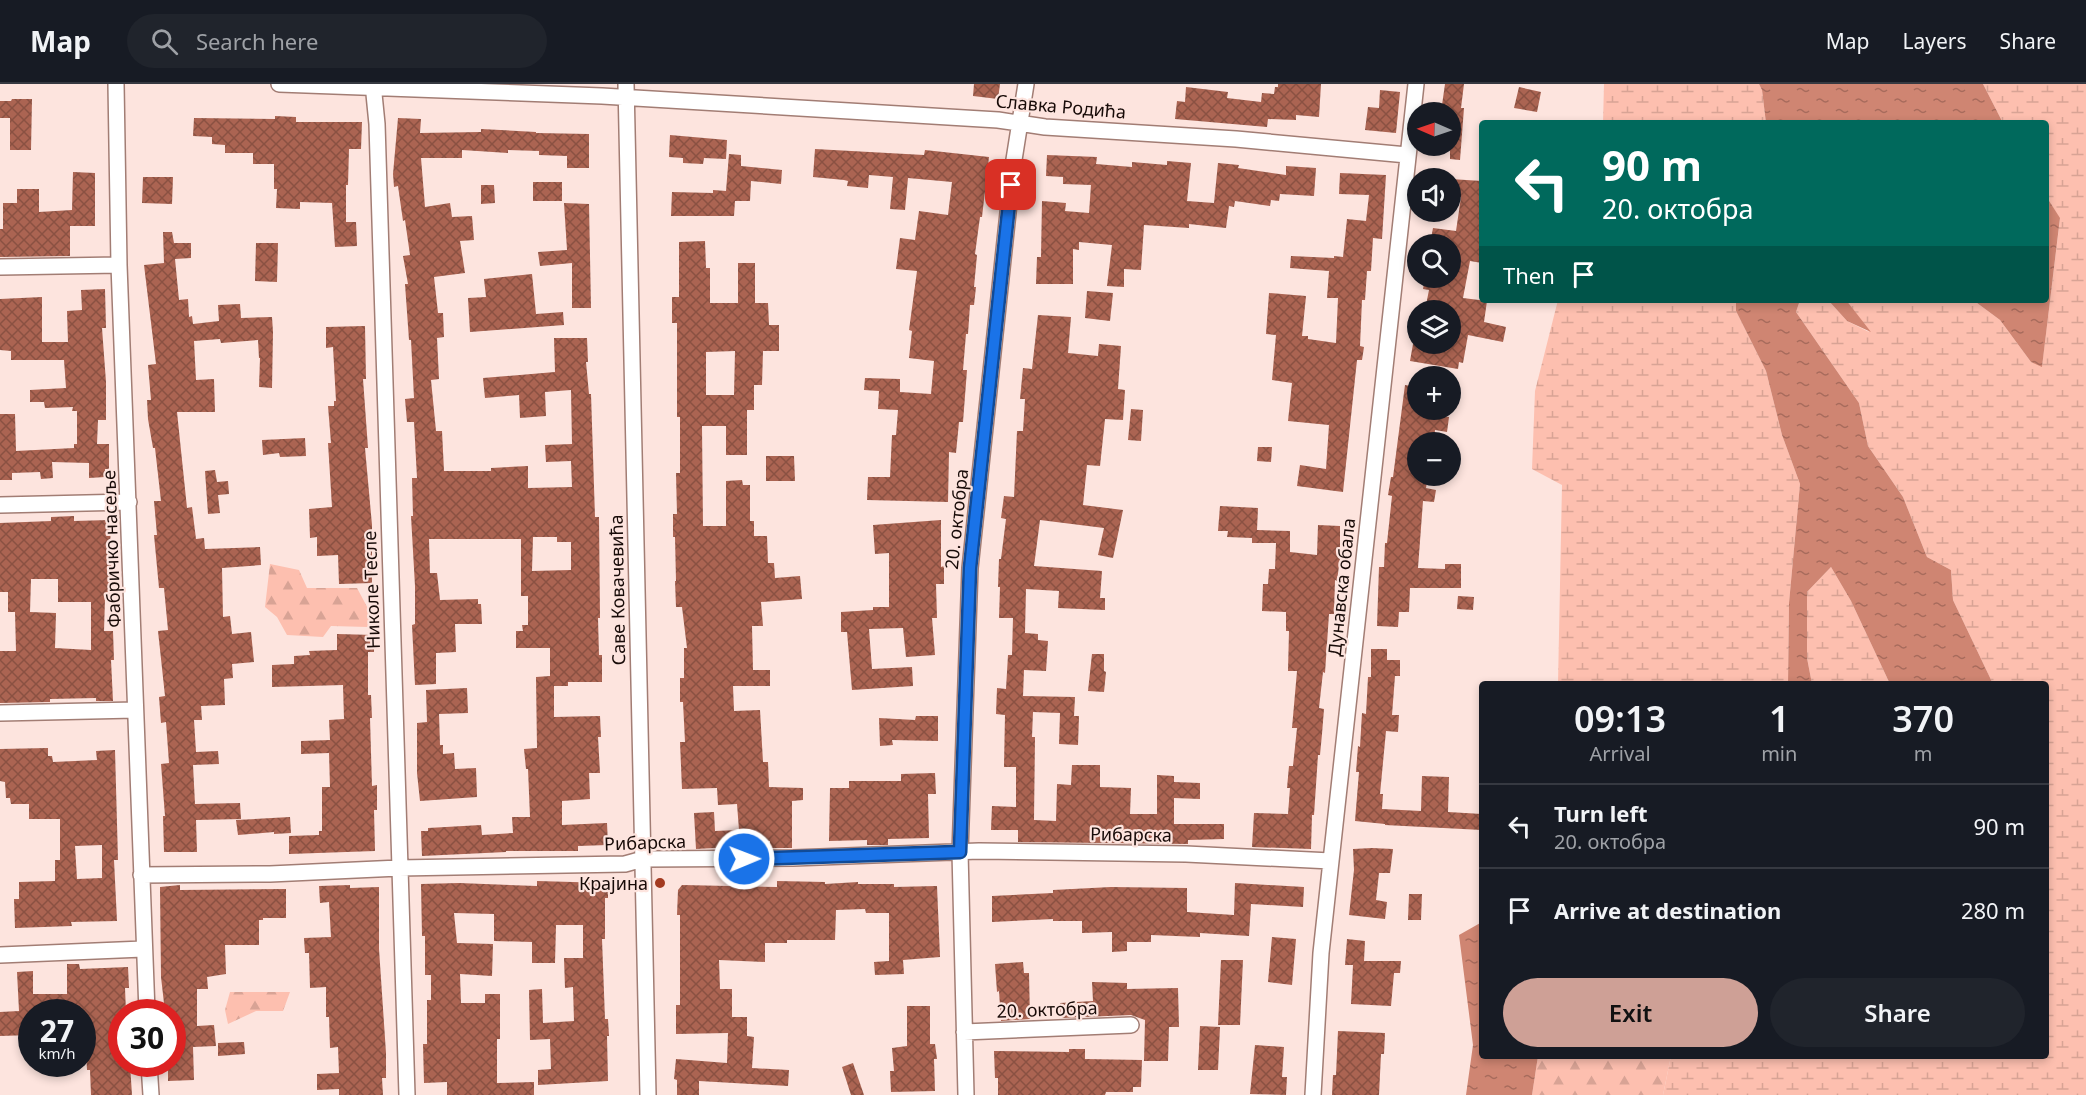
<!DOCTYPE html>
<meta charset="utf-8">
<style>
body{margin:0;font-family:"Noto Sans",sans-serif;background:#20242c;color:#f1f3f6;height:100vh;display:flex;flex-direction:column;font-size:22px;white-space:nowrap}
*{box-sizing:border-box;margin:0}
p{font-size:20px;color:#9ea1a6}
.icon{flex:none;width:33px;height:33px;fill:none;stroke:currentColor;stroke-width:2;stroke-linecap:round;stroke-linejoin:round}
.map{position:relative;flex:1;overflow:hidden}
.panel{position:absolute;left:1479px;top:597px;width:570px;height:378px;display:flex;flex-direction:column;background:#171b24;border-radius:6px;box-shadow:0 3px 9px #0003}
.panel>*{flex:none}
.hud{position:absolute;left:1479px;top:36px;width:570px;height:183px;border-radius:6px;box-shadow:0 3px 9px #0003;background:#00695c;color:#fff;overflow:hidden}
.needle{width:39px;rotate:272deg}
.buttons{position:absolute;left:1407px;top:18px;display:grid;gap:12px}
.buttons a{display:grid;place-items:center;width:54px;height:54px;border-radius:50%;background:#171b24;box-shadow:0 3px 9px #0003;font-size:30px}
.speed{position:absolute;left:18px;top:915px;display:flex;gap:12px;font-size:30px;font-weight:700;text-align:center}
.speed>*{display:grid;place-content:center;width:78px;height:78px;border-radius:50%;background:#171b24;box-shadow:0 3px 9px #0003;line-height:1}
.speed small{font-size:15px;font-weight:400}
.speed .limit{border:9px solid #d22;background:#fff;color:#111}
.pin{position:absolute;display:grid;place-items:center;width:51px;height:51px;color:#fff;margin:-26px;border-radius:12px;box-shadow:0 3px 9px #0006}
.me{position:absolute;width:66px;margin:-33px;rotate:89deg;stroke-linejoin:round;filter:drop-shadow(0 0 4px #0008)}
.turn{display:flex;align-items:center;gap:21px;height:126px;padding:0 24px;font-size:27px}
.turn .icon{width:78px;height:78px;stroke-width:2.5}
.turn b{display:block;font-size:42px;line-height:51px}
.then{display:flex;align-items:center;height:57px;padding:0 24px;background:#0003;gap:12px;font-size:22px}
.eta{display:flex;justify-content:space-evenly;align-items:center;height:102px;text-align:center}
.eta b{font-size:36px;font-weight:600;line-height:42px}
.cta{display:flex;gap:12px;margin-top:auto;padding:12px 24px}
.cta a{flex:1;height:69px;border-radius:36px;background:#cea096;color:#111;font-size:24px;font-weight:600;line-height:69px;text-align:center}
.cta a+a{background:#20242c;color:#f1f3f6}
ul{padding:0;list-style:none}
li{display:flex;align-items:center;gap:18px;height:84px;padding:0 24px;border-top:2px solid #363941}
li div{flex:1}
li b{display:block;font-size:22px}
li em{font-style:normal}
header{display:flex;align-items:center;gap:36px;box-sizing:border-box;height:84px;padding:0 30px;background:#171b24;border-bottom:2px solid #363941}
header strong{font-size:28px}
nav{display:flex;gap:33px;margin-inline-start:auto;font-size:21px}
.search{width:420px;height:54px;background:#20242c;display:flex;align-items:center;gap:15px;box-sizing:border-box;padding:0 21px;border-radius:33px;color:#9ea1a6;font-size:22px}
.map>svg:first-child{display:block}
</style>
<header>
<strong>Map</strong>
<div class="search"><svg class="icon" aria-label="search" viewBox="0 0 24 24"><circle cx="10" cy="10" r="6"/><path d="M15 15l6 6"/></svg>Search here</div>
<nav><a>Map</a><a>Layers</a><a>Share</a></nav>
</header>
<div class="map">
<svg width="2086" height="1011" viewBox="0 0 2086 1011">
<defs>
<pattern id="forest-firs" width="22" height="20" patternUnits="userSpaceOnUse" patternTransform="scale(1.5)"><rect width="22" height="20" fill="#fdbfaf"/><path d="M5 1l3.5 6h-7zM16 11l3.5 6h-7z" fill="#d8a395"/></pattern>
<pattern id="wetland-marsh" width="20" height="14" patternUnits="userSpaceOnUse" patternTransform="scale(1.5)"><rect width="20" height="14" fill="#fdbfaf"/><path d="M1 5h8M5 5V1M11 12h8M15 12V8" fill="none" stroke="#d8a395"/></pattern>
<pattern id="water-ripples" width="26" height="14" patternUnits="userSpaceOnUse" patternTransform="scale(1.5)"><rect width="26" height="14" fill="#cf8572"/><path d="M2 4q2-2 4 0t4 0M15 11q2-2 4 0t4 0" fill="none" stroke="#a76b5c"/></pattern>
<pattern id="building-cross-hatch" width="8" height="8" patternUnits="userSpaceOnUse" patternTransform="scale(1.5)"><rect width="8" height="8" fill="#ab6452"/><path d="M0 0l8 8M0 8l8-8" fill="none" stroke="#8a5142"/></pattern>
</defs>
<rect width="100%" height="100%" fill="#fde4de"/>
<path fill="url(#forest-firs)" d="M270 480 299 486 307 504H357L372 532 368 543 331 542 323 553 287 551 277 533 265 523Z
M230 908H290L283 927H256L228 940 225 926Z
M1538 972H1671L1663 1011H1532Z"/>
<path fill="url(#wetland-marsh)" d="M1604 0H1759L1762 6 1766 39H1603Z
M1983 0H2086V1011H1663L1671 972H2046V600H1993L1953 516 1951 486 1927 473 1903 413 1868 362 1859 319 1796 228 1800 216H1828L1847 237 1869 248 1846 216H1973L2000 236 2031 278 2042 282 2060 135 2046 112V39H2003Z
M1558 216H1736V227L1766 287 1782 351 1800 400 1789 519 1788 600H1558L1562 401 1532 385 1535 307Z
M1831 483 1851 517 1890 600H1812L1807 574V508Z"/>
<path fill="url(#water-ripples)" d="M1759 0H1983L2003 39H1766L1762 6Z
M2046 112 2060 134 2042 283 2031 278 2000 236 1973 216H2046Z
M1736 216H1800L1796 228 1859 319 1868 362 1903 413 1927 473 1951 486 1953 516 1993 600H1890L1851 517 1831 483 1807 508V574L1812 600H1788L1789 519 1800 400 1782 351 1766 287 1736 227Z
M1828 216H1846L1871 248 1847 237Z
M1482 838V972H1538L1532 1011H1466L1473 961 1459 851Z"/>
<path fill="url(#building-cross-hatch)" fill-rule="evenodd" d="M974 0H1000L998 15 973 12Z
M1278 0H1321L1319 33 1296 31V36L1268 35 1267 43 1175 35 1177 17 1185 18 1186 3 1228 8 1227 14 1261 18 1262 9 1274 10 1275 3H1278Z
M1445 0H1464L1461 24H1464L1460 76 1450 75V28H1441Z
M1519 3 1541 8 1537 28 1514 24Z
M1380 6 1400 8 1396 49 1365 46 1368 23 1379 24Z
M12 15H32L31 66H10V34H0V17H11Z
M275 32 296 33V38H362L361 65H349L348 101H346V138H356L357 162 335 163 332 119 300 118V125L276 124 277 105H274V80H253V69H225V61L212 60V53L193 52 194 34 275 35Z
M398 34 421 35 420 49 481 48V45L536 48V49L589 50V84H567V72L539 71V67L508 66V69L462 66V74H421L425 123 450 119 452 133 472 132 474 156 460 157 465 189 434 193 438 229H443L444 253 437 254 439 295 431 296 436 347H442L444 387H491V384L528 382V404L572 403 571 377 546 378 545 361 572 360 571 306 545 308 546 332 520 334 519 311 485 314 483 294 555 288 554 254H587L588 278H586L589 310H591L595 433H599L600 534H598L599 571H602V598H568V602H554V633L600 632 601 653H598L600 689H589L590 715 562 717V741L607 739 608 761 578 762V767H506V768L422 772 421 747H428V744L481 741 482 751 513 749 512 733H530L528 685H526L524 665 537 664 536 593 550 592V564H516V547H523L522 541H528V512H521V455H429L430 489H437L440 516 478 515V520H481L482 540H455L456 568 436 569V600L415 601 412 541 415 540V502L411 432H413L412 394H417L414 338H407L405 315 414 314 411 256H409L405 200H408L403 172 410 171 405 136 403 137 398 102 394 103 393 90ZM533 453H557V458H571V486L532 487Z
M670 51 727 56 726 75 704 74 703 80 683 79V74L669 73Z
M815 65 924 71 925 66 989 73 982 133H980L975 170 977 171 974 203H976L974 221H970L968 250H966L963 286H967L963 338H959L956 369 949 368 948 418 867 416 868 393H890L892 351H896L898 326 878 325 879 307 864 306 865 294 900 295V308L931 310 934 277 909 274 912 247 909 246 917 187 896 185 900 154 915 156 919 127 948 131 952 98 908 94 905 126 890 125 893 93 869 91 868 104 847 102 848 97 844 96 813 93Z
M729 70 741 71V82L782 86 781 100 751 97 750 117H735L734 132H671L672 108 713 109V106L726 107Z
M1047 71 1097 73 1096 80 1132 83V78L1167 81V77L1191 79 1187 117 1214 119 1218 79 1239 81 1238 84 1286 91V82L1316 84 1314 112 1280 110 1279 117 1271 116 1270 122 1235 117 1234 123 1229 122 1226 144 1189 140V144L1144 141 1141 186 1124 185V203L1107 202 1112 161 1079 158V166L1073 165V200H1036L1037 173H1041L1042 117 1066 119 1065 127 1089 129 1091 101 1063 100V93L1046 92Z
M73 88 95 89V142H70V172L0 173V145H3V119H17V105H39V128L72 126Z
M1340 89 1386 91 1382 155 1373 154 1371 187H1367L1365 216H1362L1360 262 1364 263 1362 276H1357L1343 408 1297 402 1300 381 1326 385 1329 341 1288 337 1292 299 1272 296 1276 251 1266 250 1269 209 1306 212 1302 252H1308V255L1336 259 1338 214H1327L1329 187 1290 184 1291 172 1334 174V172L1343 173 1347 135 1366 137 1369 111 1339 110Z
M143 93H173L172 120 142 119Z
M1450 95 1482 97V179L1470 177 1463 214 1487 217 1484 238 1506 243 1503 258 1468 251 1463 279 1459 278 1458 285 1410 277 1413 260H1450V226H1425L1429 206 1423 205 1425 194H1450V160H1430L1433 144 1456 147 1461 113 1450 112Z
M533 98H562V117H533Z
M481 101H494L495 119 481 120Z
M564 119 589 120 591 224H572V179L540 182 538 168 567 166Z
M163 148H172L174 159H191V174L175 175 179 216 188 215 189 233 192 232 193 240 219 237 218 221 240 220 241 234 272 233 273 248 272 304 259 303 260 274H259L258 256 221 259 220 255 194 257 196 296 214 295 215 328H177L187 424 192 423 196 455 204 454 205 465 260 463 261 481 222 484 223 533 230 532 232 550 251 548 254 578 232 580 233 594 224 595 225 621 201 622 202 636H194L196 668 218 667 219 680 193 681 195 720 240 719 241 735 196 736 197 768H164L163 732H165L161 680 169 679 166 638 161 639 159 613 165 612 158 547 168 546 164 504H159L154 451H157L154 417H161L155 364H153L148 335 147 316H151L148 281 156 280 144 181 164 179Z
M705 157 706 184H710V219H738V179H755V219H768L769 241H779V267H763L762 301H754V326H747V371H726V342H702L703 442H726V397L742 396 743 401H750V437H754V452H767L768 479H774L775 494 800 492 802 515 761 518 763 542H752L753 586H770V602H733L734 627 760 626 763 678H768L769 703 803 704V716L792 717V764H770V757L733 760V763L696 765 694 729 714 728 715 747 739 746 737 720 718 721 717 704 682 705 680 658H685L683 618H680V594H684V564H687L682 523H676L675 497H676L675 453H673V430H677L676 389H680V333H677V239H672V213H679V158ZM735 267 734 311H706V268Z
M256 159H278L277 198 255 197Z
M532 190 536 230 563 228 564 241 470 248 468 214 486 213 484 195Z
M105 205 106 244H102L106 298V336H98L97 360H109V385H105V393L89 394V379L52 378 53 394 41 395 40 388 12 389V396H0V330H15L16 367 74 364V360H77V327H72L73 323 45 324 44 318H30V306L66 304 64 276H11V267L0 266V215L42 213V258H68L67 227 82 226 81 206Z
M1087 207 1113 209 1110 237 1085 234Z
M1038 231 1071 233 1068 269 1098 272 1099 260 1121 262 1118 305 1125 306 1123 336 1105 335 1100 382 1087 381 1083 421 1123 426 1113 474 1098 471 1104 444 1040 436 1034 482 1102 487 1100 514H1105V526L1058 524 1059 507 1026 505 1025 549 1038 550V556L1048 557 1046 587 1024 586 1023 612 1075 613 1074 632H1079L1078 661 1059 660 1060 629 1033 628 1032 653H1035L1034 736 1056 737 1057 700 1071 701 1072 681H1100V703L1131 704 1130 730H1157V691L1174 692V698L1200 699V715L1174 714V740H1224V755L1188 756V760L1018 758V746H991L992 722 1016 723V683H1004L1005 631 996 630 997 604 1006 605 1008 571H1012L1013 534H999L1000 503H998L999 475H1001L1006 435 1001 434 1004 412 1014 413 1017 347H1023L1025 315H1020L1023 284 1032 285Z
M365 242 366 295H363L368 364H365L372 441V499L339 500 338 471 317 472V453L310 454 309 425 332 423 328 359H331L328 322H334V317H336L333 263 326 264V243Z
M1405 301 1418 303V326H1429L1428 330 1449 333 1447 348 1435 346 1434 358H1418V392H1423V398H1427L1426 404 1436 406 1434 418 1423 417 1418 484 1445 485V480H1461V504H1410L1409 528H1399L1398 543 1377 542 1379 483H1384L1385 459H1387L1392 412 1388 411 1391 393H1393Z
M1131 325 1143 326 1141 357 1128 356Z
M305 354 306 372 280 373 279 369 263 371 262 356Z
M1258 363H1272L1271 378 1257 377Z
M766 372H794L795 397H766Z
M215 386 217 398 228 397 229 410 218 411 220 429 208 430 205 387Z
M1220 422 1258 424 1257 446 1290 447V468L1317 471 1318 441 1340 442V474L1337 497 1335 496 1334 530H1329L1325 589 1323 588 1319 624 1324 625 1322 650 1320 671H1318L1314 731H1312L1311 765 1252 763 1254 729 1288 730 1290 704H1287L1289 682H1293L1297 644H1292L1297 587H1288L1289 547H1286V528L1262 527 1263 500H1268L1269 485H1275L1276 459H1252V454L1227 453 1228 447H1218Z
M74 432V437L110 436 112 516 105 515 104 547H113L114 576H111L113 617H96V614L50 615V618L0 619V567H16L15 528H8V508H0V439L51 437V433ZM31 495H58V518H91V566L55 564 56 529 30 528Z
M941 436V483L944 482V500H936L937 534H932L935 571 906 573 903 544 869 545 872 585 912 583 913 602 852 606 847 548H841V528L873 526V523H889V469L875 470 873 441Z
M1458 512 1474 513 1473 526 1457 525Z
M337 550 374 551V568H368V611H371L372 634H370L372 702 377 701V726H374L375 767 289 770V752L319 751V747H322V703H330L329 669 301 670V657L330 656 329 636 344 635 343 601 272 603V581L294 580V572L310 571 309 567 337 566Z
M1371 565H1387V576H1400V592H1395L1392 631H1399L1398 648 1386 647 1380 710H1383L1382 725 1421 727 1422 692 1449 693 1448 728 1482 730V746L1385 741V740L1355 737 1359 688H1356L1358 662 1360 663 1362 629 1366 630 1368 593H1371Z
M1092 570H1104V587L1106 588 1104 608 1088 607Z
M467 604 468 629 439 630 440 661H443V670L454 669 455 685 476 684 477 713 420 717 417 689V639L427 638 426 606Z
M916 632H938V657L892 656 893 661 880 662 879 634 915 636Z
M48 664V672H52L53 678 97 676 96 667 115 666 118 776H114L117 837 71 838 72 842 15 844 14 815H19V798L55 797V776H60V735H29V720H11L10 714H6L5 698 0 697V665ZM102 761V794L77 795 75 762Z
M935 689 936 710H928L929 754 888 755V761H867V756L829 757 830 704H849V697H901V690Z
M290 733 291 749 274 750V748L238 751 236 736Z
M1372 764 1393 765 1390 789H1379L1376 816 1387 818 1385 835 1349 831 1354 786 1353 765Z
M537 797 608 799V814H605V855H602L605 935H608L609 952H607L608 997 538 1001V986L551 985 550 955 530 956 529 906 542 905 543 939 574 937 573 903 565 904 564 874H583V841H556L555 879H532V858L494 857V830L454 829 457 859 493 860 492 892 460 890 461 919H485V910H500V955H497V999L534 998V1011H447V998L424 999 423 960H427V916H431V891H425V852H422L421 800 459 799 537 802Z
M777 797 825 798V800L858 798V800H894V803L937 802 940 873 903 876 904 890 875 891 874 878 889 877V829H866L865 825 836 826 835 856H787V859H765V878L719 876 720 905H732V933H747V952L754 953 752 984 789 986 788 1002 699 997V1011H677V996L674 995 676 975 727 979 728 949 676 950V921H680V831H677L678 806 682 801 777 803Z
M1235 799 1304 803 1303 823 1251 820 1249 852 1200 849V853L1151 851V858H1127V867L1112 868V848L1082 849V837H1053V835L992 838V812L1053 809V806L1111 803 1187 804V828L1234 831Z
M180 801V806L286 805V834H263V836H259V861H225L226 890 207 893 208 905H197V942L214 941 216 962 193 963 194 996 168 997V980H172V928H165L161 893 160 803Z
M350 801V804L379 803V865L386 969V994H382L383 1011H339V1005L317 1006V990L339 989 338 963 330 964 329 933H326V903L310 904 309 869H305L304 854 331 853 329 818 320 819 319 802Z
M1409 810H1422L1421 836H1408Z
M1272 853 1296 855 1292 901 1268 898Z
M1347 855 1365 857 1364 877H1401L1400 889H1394L1391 922 1351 920 1353 881H1345Z
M1221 876H1243L1240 941H1218Z
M1023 878 1024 889H1029L1030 935 1001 937 999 907 997 908 995 880Z
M67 880H79L80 885 128 883 129 904H125L126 928H122V980H130L132 1011H91L90 986H87L84 928H32V951L0 952V928L19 927 17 888 33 887V910H67Z
M1092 898 1127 899V905L1178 904 1179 943H1169L1168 977H1144L1145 936 1131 931 1061 934 1060 919 1093 917Z
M907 922H930V960H935L937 975H934L935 1007 891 1008 890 987H894L892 964 907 962Z
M1200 942 1220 943 1218 986H1198Z
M1338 947 1385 949 1384 970H1381L1379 1011H1332L1333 991H1336Z
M244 958 245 970 218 972V959Z
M1255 961 1284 963 1282 993H1287L1286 1011 1250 1010Z
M1069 965H1085V975L1142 976 1141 1003H1133V1008H1106L1105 1011H998V994H995L994 967 1069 968Z
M853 979 864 1011H851L842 983Z"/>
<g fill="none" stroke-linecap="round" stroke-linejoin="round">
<g stroke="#a27d74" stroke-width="18">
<path id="minor" d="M116 0 119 181 147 928
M279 0 602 12 998 36 1045 43 1236 55 1407 71
M373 0 377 40 407 1011
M626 0 648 1011
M0 183 119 181
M0 421 129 418
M0 629 135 626
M141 791 270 790 399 784 625 780 643 775 793 774 979 767 1186 770 1331 777
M0 871 143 865
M964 948 1131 941
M149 980 151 1011
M966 1011 960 768 970 484 1013 82 1026 0
M1313 1011 1321 869 1331 777 1416 0"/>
</g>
<use href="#minor" stroke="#fff" stroke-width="15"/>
</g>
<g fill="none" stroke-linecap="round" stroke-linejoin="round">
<g stroke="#114b97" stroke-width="15">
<path id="route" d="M744 775 960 768 970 484 1011 101"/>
</g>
<use href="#route" stroke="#1a73e8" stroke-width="10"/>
</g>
<circle fill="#a33a20" stroke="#fde4de" stroke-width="2" cx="660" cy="799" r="6"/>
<g text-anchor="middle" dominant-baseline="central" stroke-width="4.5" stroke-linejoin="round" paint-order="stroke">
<g font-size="18" fill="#180b08" stroke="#fde4de">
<text transform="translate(1061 22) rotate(5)">Славка Родића</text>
<text transform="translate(956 435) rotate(-84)">20. октобра</text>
<text transform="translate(111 465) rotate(-92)">Фабричко насеље</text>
<text transform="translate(1341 503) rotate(-84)">Дунавска обала</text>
<text transform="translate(371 506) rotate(-92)">Николе Тесле</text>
<text transform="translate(617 506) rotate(-91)">Саве Ковачевића</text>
<text transform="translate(1131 750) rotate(1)">Рибарска</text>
<text transform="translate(645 758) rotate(-2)">Рибарска</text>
<text transform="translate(1047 925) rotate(-2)">20. октобра</text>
</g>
<g font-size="18" fill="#180b08" stroke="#fde4de" text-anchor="end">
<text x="648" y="799">Крајина</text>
</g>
</g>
</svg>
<div class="buttons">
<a><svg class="needle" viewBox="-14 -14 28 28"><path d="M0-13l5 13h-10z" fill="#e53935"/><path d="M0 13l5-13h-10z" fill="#9ea1a6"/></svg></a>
<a><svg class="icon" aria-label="sound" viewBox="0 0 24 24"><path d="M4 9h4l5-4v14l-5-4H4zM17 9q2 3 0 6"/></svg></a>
<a><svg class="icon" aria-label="search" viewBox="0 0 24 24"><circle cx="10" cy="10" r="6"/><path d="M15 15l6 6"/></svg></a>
<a><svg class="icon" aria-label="layers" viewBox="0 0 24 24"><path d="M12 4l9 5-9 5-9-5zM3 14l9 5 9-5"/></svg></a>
<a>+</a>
<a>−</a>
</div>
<div class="speed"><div>27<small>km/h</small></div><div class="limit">30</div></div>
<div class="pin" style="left:1011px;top:101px;background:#d93025"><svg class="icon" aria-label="arrive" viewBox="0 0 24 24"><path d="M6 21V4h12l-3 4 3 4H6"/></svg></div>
<svg class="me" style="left:744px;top:775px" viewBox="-20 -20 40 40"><circle r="17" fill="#1a73e8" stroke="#fff" stroke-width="3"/><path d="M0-11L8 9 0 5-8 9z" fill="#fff"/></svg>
<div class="hud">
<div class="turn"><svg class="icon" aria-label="left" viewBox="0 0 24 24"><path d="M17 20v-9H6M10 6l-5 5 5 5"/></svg><div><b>90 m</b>20. октобра</div></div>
<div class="then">Then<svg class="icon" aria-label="arrive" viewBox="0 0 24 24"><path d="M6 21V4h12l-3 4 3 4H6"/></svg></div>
</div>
<section class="panel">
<div class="eta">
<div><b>09:13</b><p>Arrival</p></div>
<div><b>1</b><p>min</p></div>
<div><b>370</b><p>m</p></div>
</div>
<ul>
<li><svg class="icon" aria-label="left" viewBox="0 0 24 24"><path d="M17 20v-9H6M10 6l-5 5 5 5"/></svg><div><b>Turn left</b><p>20. октобра</p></div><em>90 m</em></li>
<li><svg class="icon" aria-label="arrive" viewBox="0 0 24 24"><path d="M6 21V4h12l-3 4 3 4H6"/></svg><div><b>Arrive at destination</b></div><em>280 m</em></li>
</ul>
<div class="cta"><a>Exit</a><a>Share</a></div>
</section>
</div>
